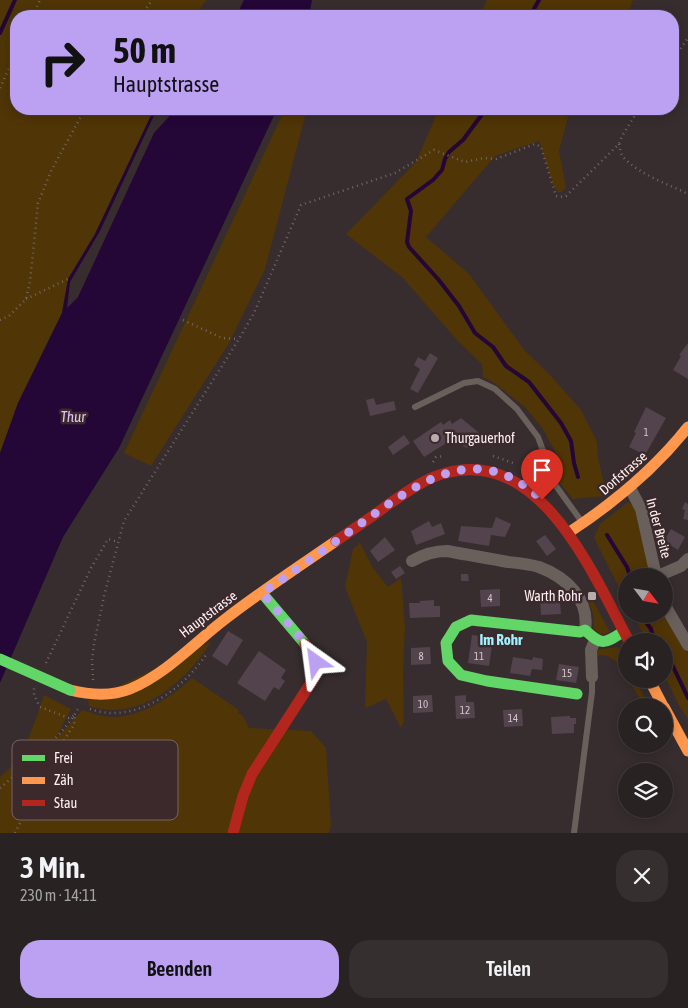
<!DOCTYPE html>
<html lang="de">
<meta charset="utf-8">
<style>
body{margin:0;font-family:"Asap Condensed",sans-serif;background:#352f2f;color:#f1f3f6;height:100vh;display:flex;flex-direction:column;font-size:19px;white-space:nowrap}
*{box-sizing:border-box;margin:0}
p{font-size:16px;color:#a5a4a5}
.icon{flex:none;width:28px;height:28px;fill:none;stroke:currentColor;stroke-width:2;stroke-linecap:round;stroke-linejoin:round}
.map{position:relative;height:833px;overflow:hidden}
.sheet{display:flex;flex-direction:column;background:#292222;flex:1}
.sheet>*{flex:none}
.banner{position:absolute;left:10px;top:10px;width:669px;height:105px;border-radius:20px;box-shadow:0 2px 12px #0003,0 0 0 1px #453f40;background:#bca0f2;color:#111;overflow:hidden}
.needle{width:32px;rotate:121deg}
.controls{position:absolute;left:618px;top:568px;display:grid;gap:10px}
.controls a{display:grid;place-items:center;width:55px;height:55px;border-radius:50%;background:#292222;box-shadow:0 2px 12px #0003,0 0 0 1px #453f40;font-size:25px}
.pin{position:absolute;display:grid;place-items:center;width:42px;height:42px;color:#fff;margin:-51px -21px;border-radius:50% 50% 50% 0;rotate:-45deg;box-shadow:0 0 5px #0007}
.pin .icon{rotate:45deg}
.me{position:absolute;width:55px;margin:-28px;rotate:329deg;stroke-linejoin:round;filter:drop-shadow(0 0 4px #0008)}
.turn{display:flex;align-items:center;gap:18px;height:105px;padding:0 20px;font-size:22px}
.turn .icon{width:65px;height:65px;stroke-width:2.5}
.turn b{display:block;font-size:35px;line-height:42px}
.round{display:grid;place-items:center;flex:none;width:52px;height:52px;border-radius:20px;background:#352f2f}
.head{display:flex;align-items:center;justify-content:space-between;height:85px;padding:0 20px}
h1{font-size:30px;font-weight:600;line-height:38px}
.primary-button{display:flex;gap:10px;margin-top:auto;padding:10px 20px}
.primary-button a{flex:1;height:58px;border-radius:20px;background:#bca0f2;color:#111;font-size:20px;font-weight:600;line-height:58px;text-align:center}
.primary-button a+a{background:#352f2f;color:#f1f3f6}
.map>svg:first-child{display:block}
</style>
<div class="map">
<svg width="688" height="833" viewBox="0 0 688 833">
<rect width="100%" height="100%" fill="#372d2e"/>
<path fill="#503506" d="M0 0H207L202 5 197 16H16V109H154L95 234 68 279 62 313 18 403 0 453Z
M487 0H635L632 1 628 16H479Z
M285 109H307L265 269 229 343 151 466 124 453Z
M439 109H572L569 113 559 151 566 187 562 192H558L554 187 539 141 495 156 426 237 469 274 525 351 551 376 581 410 597 442 598 458 606 491 604 496 573 499 560 483 558 457 543 429 525 407 493 382 483 377 482 364 456 339 403 278 346 234 416 162Z
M628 502 634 506 652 576H626V601L594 538 600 524Z
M360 543 373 568 388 587 401 578 405 626 403 673 404 721 401 728 386 699 365 708 367 642 345 587 353 549Z
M593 601 610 632 601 635 594 629 593 614 589 603Z
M633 614H664L688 653V719L680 707 664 675V641H647Z
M212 641C186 681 141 723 89 706L88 701Z
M618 647 626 662V676C618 663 612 652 596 656L594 650Z
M192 678 239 710 238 713 243 716 249 728 311 731 326 748 331 826 329 833H0V777C25 757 34 724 44 695L71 709 55 740 82 710C92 713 102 717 113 717 141 717 172 697 192 678Z
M628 679H635L649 706H644Z"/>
<path fill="#240637" d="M244 0H312L309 16H236Z
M154 109H157L100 231 70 282 67 308 78 297 154 133 176 109H277L119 448 63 537 0 683V453L18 403 62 313 68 279 95 234Z"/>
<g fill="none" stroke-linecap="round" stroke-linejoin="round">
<path stroke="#240637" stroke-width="4" d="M530 16 539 0
M0 33 15 0
M486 109 463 140 449 152 445 159 442 170 433 180 407 199 411 211 407 242 409 247 438 279 459 306 475 333 493 347 506 366 529 382 561 423 571 441 574 463 578 477
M607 535 627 567 630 576
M640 614 651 629 654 641
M664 652 668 656 688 698"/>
</g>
<path fill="#53434c" d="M688 343V379L673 370 681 356 679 355Z
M430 353 438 358 418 393 410 389 420 369 414 365 418 357 425 361Z
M374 398 376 405 394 401 396 410 370 416 366 400Z
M646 407 666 418 645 455 629 447 636 433 634 432Z
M461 418 484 437 467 448 463 446 462 440H459L457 432 451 436 453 439 424 457 413 441 441 422 443 425 450 420 452 424Z
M404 435 410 443 393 455 388 447Z
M685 502 688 504V520L683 519 685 510 682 509Z
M496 517 511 524 505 537 491 535 489 546 458 541 461 526 492 528Z
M429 521 432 527 441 523 445 534 416 545 411 531Z
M671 529 685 537 678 550 664 541Z
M545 535 556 549 547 556 536 541Z
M385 537 395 550 378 562 370 551Z
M400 566 405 573 396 579 391 572Z
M461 574H468L469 581H461Z
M500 589V606L481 607 480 590Z
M560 597 564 598 565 603H560L561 614 541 615 540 598Z
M434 600V606H440V617L410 618 409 603H420V601Z
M228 631 243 640 227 666 212 656Z
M472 635 493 638 489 666 468 663Z
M430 647 431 664 411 665V648Z
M259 651 286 670 281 678 285 681 279 690 274 687 265 701 237 683Z
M513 657 532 660 533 657 543 659 542 670 532 669 530 676 510 673Z
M559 664 579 667 576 683 556 680Z
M432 695 433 712 413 713V696Z
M466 695V702H474L475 718 456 719 455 696Z
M522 709 523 726 504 727 503 710Z
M570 716V718H576V724H574V733L552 734 551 717Z"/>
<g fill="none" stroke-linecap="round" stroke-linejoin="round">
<path stroke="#716866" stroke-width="2.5" stroke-dasharray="1 4" stroke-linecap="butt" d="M33 16 40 0
M141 16 152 0
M672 61 688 38
M0 88 16 53
M619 144C620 150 621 155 625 159 639 174 670 185 688 194
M26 299 68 279
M0 320 9 316 26 299 30 282 38 203 51 171 85 109
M183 320 222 338 239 339
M493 456 516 464
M433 462 436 457 445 456
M46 663 91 568 108 539 118 542
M93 680 92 660 94 644 104 596 124 521 239 339 254 313 301 205 395 173 434 150 465 162 484 158 496 159 535 144 541 147 556 196 560 197 566 196 619 144 622 136 639 109
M90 709C135 725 182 690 206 655
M0 788C25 766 64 736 79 707
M15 833 54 755 74 725 75 715 69 718 40 707 34 695V688"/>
<path stroke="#695f5b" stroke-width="6" d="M415 407 464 383 478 381 495 389 517 409 538 437 556 486 582 522
M574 833 592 692V677"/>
<path stroke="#695f5b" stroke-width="12" d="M630 488 641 509 656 576
M412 561C424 554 434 551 447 551 467 555 488 558 508 562 518 563 529 564 539 567 566 577 590 599 585 630
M658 576 681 566 688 559
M664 598 667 609 688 645
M592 677 591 650 595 640"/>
<path stroke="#63d668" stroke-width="11" d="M262 593 305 644
M577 694 487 681 461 675 448 661 446 643 456 627 471 620 580 632 585 630C602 646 604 644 623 632"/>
<path stroke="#ff974d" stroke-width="11" d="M568 533C614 503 654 470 688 427
M649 679 663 706
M70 690C90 695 110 697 130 689 166 674 194 643 224 620 260 592 298 567 336 541
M664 707 688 751"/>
<path stroke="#b3261e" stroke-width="11" d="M336 541C354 529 372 517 389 504 407 492 425 478 446 473 541 447 593 575 629 641
M233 833 243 796 252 774 314 678C319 664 314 654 305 644"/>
<path stroke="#63d668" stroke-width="11" d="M0 659 70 690"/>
</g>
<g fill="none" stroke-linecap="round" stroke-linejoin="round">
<path stroke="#bca0f2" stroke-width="9" stroke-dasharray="0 16.2" d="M316 662 314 654 308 646 262 593C294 571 325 549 356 527 417 484 475 436 542 500"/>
</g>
<g fill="#b8acad" stroke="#3b292b" stroke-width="2">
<circle cx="435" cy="438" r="5"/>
<rect x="587" y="591" width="10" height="10" rx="2.5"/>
</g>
<g text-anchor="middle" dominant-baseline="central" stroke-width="5" stroke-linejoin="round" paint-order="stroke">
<g font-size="11" fill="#d3c6c8">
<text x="646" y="432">1</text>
<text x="490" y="598">4</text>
<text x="421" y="656">8</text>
<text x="479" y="656">11</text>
<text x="567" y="673">15</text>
<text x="423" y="704">10</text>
<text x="465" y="710">12</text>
<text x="513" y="718">14</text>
</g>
<g font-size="14" fill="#fef1f2" stroke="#3b292b" text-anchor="start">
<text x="445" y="438">Thurgauerhof</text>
<text x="582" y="596" text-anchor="end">Warth Rohr</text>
</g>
<g font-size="14" fill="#fef1f2" stroke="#3b292b">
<text transform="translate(623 473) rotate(-41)">Dorfstrasse</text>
<text transform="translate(659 528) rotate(75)">In der Breite</text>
<text transform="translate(208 614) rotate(-37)">Hauptstrasse</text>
</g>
<g font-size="15" font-style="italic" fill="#ddc4f9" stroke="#3b292b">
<text x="73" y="416">Thur</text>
</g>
<g font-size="15" font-weight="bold" fill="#a0f0fe" stroke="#3b292b">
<text x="501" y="639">Im Rohr</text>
</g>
</g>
<rect x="12" y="740" width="166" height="80" rx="8" fill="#3b292b" stroke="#766567" stroke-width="1"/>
<rect x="22" y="755" width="23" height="6" fill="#63d668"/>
<rect x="22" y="777" width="23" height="7" fill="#ff974d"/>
<rect x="22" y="800" width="23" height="6" fill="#b3261e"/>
<g font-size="14" fill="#fef1f2">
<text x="54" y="763">Frei</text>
<text x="54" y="785">Zäh</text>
<text x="54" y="808">Stau</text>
</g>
</svg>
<div class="controls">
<a><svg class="needle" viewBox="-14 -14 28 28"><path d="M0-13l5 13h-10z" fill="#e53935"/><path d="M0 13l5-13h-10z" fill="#a5a4a5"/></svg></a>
<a><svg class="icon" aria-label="sound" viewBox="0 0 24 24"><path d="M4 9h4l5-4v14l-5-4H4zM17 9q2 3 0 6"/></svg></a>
<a><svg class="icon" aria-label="search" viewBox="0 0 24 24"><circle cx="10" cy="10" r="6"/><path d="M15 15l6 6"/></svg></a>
<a><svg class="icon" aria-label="layers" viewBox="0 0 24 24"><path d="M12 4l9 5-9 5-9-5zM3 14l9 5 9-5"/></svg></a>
</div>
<div class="pin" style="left:542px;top:500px;background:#d93025"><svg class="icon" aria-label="arrive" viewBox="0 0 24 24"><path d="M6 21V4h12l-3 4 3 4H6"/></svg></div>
<svg class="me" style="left:316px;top:662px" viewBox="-20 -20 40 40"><path d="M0-17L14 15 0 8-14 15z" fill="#bca0f2" stroke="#fff" stroke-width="4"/></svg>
<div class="banner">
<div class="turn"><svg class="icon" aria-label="right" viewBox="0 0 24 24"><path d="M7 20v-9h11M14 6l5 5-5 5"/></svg><div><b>50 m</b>Hauptstrasse</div></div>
</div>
</div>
<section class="sheet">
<div class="head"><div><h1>3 Min.</h1><p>230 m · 14:11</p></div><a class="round"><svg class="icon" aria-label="close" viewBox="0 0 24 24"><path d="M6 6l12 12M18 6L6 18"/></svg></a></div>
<div class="primary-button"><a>Beenden</a><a>Teilen</a></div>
</section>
